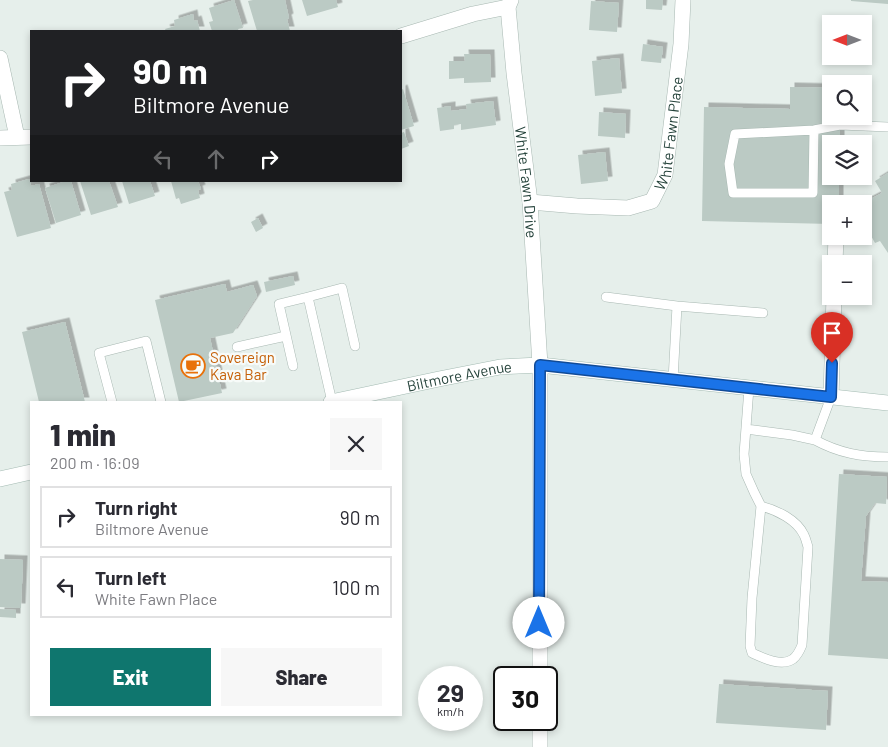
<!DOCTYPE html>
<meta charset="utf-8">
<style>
body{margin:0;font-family:Barlow,sans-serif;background:#f7f7f7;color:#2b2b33;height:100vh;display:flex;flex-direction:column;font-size:19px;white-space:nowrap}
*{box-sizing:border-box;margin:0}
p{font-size:16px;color:#7c7c81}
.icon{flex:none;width:28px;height:28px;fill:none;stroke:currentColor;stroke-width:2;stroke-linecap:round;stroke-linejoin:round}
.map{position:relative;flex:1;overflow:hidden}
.sheet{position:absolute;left:30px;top:401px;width:372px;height:315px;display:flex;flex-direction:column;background:#fff;border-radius:0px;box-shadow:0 2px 8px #0003}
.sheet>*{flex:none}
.top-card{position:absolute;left:30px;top:30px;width:372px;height:152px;border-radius:0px;box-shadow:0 2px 8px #0003;background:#202124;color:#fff;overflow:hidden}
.needle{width:32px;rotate:270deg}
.fabs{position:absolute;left:822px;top:15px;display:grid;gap:10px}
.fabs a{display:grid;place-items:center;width:50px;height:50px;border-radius:0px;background:#fff;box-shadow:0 2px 8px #0003;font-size:25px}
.speed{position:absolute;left:418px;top:666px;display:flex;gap:10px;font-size:25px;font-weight:700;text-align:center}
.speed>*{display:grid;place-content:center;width:65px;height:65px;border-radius:50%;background:#fff;box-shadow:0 2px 8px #0003;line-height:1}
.speed small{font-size:12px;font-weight:400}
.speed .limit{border:2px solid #111;border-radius:8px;background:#fff;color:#111}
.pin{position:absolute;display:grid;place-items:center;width:42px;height:42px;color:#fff;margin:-51px -21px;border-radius:50% 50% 50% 0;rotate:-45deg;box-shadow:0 0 5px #0007}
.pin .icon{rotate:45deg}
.me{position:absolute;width:55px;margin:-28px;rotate:0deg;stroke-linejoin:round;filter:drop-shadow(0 0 4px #0008)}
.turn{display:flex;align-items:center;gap:18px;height:105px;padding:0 20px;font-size:22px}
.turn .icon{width:65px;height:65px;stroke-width:2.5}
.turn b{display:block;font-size:35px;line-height:42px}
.lanes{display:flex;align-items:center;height:48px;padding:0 20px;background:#0003;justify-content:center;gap:25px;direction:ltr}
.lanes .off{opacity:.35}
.round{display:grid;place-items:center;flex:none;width:52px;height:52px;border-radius:0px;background:#f7f7f7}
.overview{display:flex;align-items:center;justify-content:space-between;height:85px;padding:0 20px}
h1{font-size:30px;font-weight:800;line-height:38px}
.primary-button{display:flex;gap:10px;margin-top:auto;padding:10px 20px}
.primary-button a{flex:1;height:58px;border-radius:0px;background:#0f766e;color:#fff;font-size:20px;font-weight:800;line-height:58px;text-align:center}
.primary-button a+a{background:#f7f7f7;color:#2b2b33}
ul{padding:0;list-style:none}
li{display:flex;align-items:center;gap:15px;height:62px;margin:0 10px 8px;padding:0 10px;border:2px solid #e1e1e2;border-radius:0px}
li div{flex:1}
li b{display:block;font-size:19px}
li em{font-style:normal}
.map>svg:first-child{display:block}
</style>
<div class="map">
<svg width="888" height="747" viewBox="0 0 888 747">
<defs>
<filter id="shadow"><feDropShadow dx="4.5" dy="-4.5" stdDeviation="0" flood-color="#0004"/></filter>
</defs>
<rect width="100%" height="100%" fill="#e6efeb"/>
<path fill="#bbcac4" filter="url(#shadow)" d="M234 0 243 28 238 29 239 31H212L209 22 213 21 209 8Z
M253 0H285L289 18 287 19 290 31H257L248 1Z
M302 0H336L338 7 307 16Z
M646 0H663L662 10 646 9Z
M851 0H888V4L851 1Z
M591 1 619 3 617 32 589 30Z
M193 14 194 21 197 20 200 31H166L165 29 175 26 174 20Z
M643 44 663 47 661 63 641 61Z
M464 54H490L491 82 464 83V78L449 79V61H465Z
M619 58 622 93 595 96 592 61Z
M790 87 831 88V116H840V144H831V176H839V204H831V224L702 221 704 107 790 109Z
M403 89 414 126 401 130V90Z
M493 101 496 125 461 130V124L454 125V129L440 131 437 108 451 106V111L467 109 466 104Z
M599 112 626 114 625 138 598 136Z
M404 132 409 146 401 149V133Z
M605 152 608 181 581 184 578 155Z
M888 173V253L880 241 875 243 864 223V204H861L882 193 875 181Z
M29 179 31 186 39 184 51 228 17 237 4 192 12 190 11 184Z
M66 181H71L81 215 56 223 45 188Z
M80 181H109L118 207 91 215Z
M122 181H150L155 196 129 204Z
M171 181H198L201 189 198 190 200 198 181 204 179 198 176 199Z
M258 218 263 228 256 232 251 222Z
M293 276 295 285 266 292 264 282Z
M225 284 227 292 253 285 257 296 233 333 210 338 222 393 179 402 155 300Z
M65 322 85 402H39L22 332Z
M839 474 887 477 886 504 875 503 866 516 861 581 888 582V659L828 655Z
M0 559 23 560 21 608 0 607Z
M0 609 16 610V618L0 617Z
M719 684 828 691 826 730 716 723Z"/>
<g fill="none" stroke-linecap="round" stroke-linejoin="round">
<g stroke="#a8b8b2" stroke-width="10">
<path id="service" d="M814 130 813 193H733L729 164 735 134 814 130 840 125 888 127
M308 297 342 288 355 346
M606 297 677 306
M237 347 286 336
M293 366 279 304 308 297 332 402
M673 380 677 306 763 313
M749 388 744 454 746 474 754 492 761 506 752 598 750 646 752 653C763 658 782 667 793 659 798 655 800 650 802 645L808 547C807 544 806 539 804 535 797 520 777 510 761 506
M112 402 99 353 146 341 161 402
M746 429 792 435 815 440 831 397
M815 440C839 453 861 457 888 457"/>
</g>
<g stroke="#a8b8b2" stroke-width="16">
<g id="minor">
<path id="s1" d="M511 0 508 7 514 73 530 202 540 365V678"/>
<path d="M401 36 473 14 508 7"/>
<path d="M0 58 17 137"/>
<path d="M0 138 31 137"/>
<path id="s2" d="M530 202 577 206 628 208 652 201 665 175 681 44 683 0"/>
<path d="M835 264 836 236"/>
<path d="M831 397 834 296"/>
<path d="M540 720V747"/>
</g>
</g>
<g stroke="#a4bbb3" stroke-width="16">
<g id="secondary">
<path id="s3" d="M331 402 439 379 500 367 540 365 888 403"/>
<path d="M0 479 31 472"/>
</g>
</g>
<use href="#service" stroke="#fff" stroke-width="9"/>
<use href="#minor" stroke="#fff" stroke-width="15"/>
<use href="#secondary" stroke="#fff" stroke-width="15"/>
</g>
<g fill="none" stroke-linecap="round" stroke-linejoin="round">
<g stroke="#114b97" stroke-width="12">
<path id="route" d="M539 623 540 365 831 397 832 363"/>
</g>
<use href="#route" stroke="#1a73e8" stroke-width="9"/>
</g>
<defs>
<g id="cafe-ring" transform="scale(1.25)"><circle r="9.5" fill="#f7fbf9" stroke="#e8710a" stroke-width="1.5"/><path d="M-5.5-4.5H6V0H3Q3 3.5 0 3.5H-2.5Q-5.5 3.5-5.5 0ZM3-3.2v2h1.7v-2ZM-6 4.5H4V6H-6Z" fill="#e8710a"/></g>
</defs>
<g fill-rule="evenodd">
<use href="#cafe-ring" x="193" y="366"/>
</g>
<g text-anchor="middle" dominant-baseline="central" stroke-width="4.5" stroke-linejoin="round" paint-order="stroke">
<g font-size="15" fill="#24423a" stroke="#f7fbf9">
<text stroke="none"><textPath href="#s2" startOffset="194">White Fawn Place</textPath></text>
<text stroke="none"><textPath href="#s1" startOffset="184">White Fawn Drive</textPath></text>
<text stroke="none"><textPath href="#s3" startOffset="131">Biltmore Avenue</textPath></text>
</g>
<g font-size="15" fill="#c56008" stroke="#f7fbf9" text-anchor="start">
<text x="210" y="357">Sovereign<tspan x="210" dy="17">Kava Bar</tspan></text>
</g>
</g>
</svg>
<div class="fabs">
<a><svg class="needle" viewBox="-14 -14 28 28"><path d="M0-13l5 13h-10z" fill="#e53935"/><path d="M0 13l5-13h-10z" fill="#7c7c81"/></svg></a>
<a><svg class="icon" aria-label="search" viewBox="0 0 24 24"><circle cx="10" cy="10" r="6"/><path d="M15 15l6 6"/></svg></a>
<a><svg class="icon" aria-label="layers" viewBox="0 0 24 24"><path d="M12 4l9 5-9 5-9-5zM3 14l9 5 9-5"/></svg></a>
<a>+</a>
<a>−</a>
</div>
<div class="speed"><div>29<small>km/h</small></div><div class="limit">30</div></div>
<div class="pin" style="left:832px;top:363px;background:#d93025"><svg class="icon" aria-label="arrive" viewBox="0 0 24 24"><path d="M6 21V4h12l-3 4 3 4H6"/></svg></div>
<svg class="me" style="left:539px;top:623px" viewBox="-20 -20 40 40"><circle r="19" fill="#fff"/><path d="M0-13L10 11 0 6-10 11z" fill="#1a73e8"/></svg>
<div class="top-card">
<div class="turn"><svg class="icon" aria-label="right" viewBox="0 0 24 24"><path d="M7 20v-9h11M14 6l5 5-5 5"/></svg><div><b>90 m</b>Biltmore Avenue</div></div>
<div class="lanes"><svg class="icon off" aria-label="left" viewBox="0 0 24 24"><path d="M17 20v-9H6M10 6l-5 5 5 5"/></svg><svg class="icon off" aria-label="ahead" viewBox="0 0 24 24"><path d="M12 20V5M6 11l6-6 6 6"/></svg><svg class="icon" aria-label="right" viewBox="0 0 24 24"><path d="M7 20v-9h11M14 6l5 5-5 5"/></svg></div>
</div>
<section class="sheet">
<div class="overview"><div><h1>1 min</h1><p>200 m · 16:09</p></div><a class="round"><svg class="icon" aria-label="close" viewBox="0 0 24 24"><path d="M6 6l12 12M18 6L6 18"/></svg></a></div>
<ul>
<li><svg class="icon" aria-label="right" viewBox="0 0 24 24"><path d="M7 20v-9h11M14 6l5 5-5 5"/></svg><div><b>Turn right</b><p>Biltmore Avenue</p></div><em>90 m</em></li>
<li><svg class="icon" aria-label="left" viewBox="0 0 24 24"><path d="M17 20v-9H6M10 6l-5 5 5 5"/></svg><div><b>Turn left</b><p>White Fawn Place</p></div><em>100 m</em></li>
</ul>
<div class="primary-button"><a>Exit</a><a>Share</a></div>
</section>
</div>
